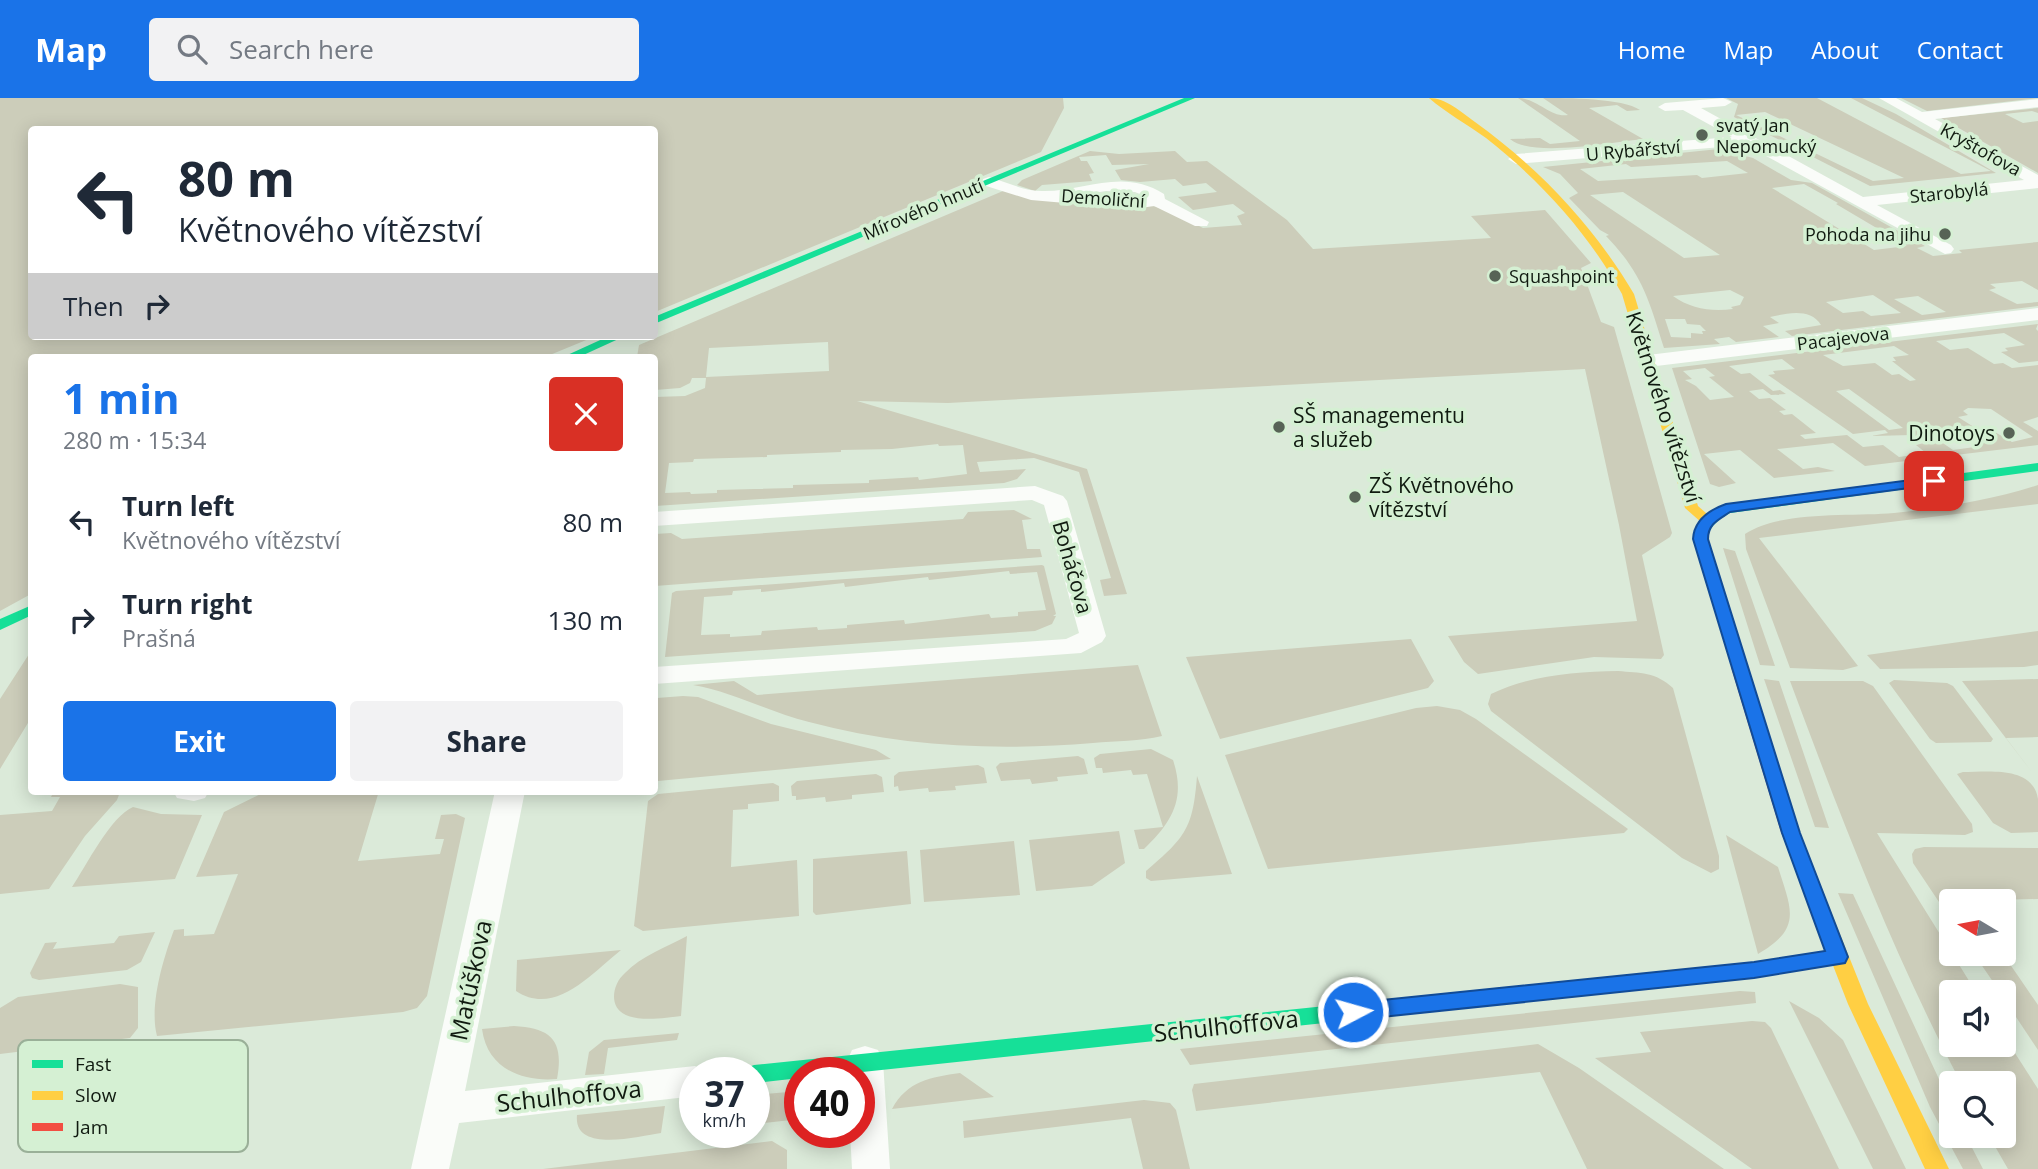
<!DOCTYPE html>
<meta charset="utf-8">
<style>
body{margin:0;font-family:"Open Sans",sans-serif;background:#f2f2f3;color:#1f2937;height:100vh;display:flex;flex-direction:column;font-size:26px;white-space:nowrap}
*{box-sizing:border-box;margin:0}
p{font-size:23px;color:#747a83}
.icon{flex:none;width:38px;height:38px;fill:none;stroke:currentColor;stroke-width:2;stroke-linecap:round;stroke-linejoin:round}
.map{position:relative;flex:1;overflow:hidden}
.sheet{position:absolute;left:28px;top:256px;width:630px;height:441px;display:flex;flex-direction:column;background:#fff;border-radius:7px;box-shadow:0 4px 18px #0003}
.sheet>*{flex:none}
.guide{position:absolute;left:28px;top:28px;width:630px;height:214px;border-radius:7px;box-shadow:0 4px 18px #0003;background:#fff;color:#1f2937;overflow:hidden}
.needle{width:46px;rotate:280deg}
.fabs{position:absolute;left:1939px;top:791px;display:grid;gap:14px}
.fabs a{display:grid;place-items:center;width:77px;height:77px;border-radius:7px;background:#fff;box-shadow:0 4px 18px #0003;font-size:35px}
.speed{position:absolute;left:679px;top:959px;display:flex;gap:14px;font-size:35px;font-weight:700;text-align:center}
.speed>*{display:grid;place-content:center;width:91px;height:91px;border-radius:50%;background:#fff;box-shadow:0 4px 18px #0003;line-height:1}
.speed small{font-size:18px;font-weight:400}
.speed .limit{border:10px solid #d22;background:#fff;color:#111}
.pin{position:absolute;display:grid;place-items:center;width:60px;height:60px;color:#fff;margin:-30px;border-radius:14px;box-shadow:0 4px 10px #0006}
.me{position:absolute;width:77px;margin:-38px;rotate:84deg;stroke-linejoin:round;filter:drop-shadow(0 0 5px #0008)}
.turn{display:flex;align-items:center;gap:24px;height:147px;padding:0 35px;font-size:32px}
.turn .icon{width:91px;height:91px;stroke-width:2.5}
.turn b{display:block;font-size:49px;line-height:60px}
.then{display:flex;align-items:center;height:66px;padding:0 35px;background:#0003;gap:14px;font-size:26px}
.round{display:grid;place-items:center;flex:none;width:74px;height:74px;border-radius:7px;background:#f2f2f3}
.overview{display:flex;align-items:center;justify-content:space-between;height:119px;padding:0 35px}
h1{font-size:42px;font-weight:700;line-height:52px;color:#1a73e8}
.action{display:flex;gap:14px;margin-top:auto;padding:14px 35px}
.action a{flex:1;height:80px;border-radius:7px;background:#1a73e8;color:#fff;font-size:28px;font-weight:700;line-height:80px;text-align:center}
.action a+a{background:#f2f2f3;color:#1f2937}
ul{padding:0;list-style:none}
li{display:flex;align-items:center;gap:21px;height:98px;padding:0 35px}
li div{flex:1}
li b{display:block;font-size:26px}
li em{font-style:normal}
header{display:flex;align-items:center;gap:42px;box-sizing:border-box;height:98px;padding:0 35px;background:#1a73e8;color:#fff}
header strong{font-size:33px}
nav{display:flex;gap:38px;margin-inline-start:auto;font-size:24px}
.search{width:490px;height:63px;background:#f2f2f3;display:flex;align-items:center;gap:18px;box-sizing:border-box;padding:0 24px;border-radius:7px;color:#747a83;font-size:26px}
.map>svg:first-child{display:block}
</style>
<header>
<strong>Map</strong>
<div class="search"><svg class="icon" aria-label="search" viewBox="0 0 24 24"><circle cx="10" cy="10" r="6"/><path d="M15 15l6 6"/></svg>Search here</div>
<nav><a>Home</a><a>Map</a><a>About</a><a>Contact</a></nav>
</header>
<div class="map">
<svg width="2038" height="1071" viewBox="0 0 2038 1071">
<rect width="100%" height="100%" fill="#dbead9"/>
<path fill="#cccdba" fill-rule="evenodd" d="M0 0H1063L1064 10 1041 54 655 214 654 32H32V238H596L545 259H32L31 496 0 513Z
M1518 0C1537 0 1551 20 1568 17L1543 0C1566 0 1623 0 1640 12L1627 13 1617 7 1589 10 1643 41C1613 44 1531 60 1510 41L1540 40 1550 46 1580 43Z
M1726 0H1817L1961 76 1991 73 1851 0H1862L1896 16 1996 75 1870 88 1734 19 1738 6ZM1765 14 1904 80 1873 83 1736 17Z
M1901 0H2038L1927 13Z
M2038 10V15L2032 13 2005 16 2023 25 2038 23V75L1941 20Z
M1719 51 1753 60 1791 82 1812 85 1925 148 1917 150 1933 158 1962 155 1959 152 2038 144V192L2022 183 1990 186 1996 190 1989 192 2017 206 2038 204V208L1792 238 1785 233 1821 227C1810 209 1785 216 1770 219L1779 225 1763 228 1779 239 1736 244 1729 239 1714 241 1720 246 1664 250C1649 202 1642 175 1606 138L1609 137 1600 132 1569 100 1578 95 1560 76 1543 69ZM1727 63 1748 75 1702 80 1697 77 1598 83 1580 71 1626 66 1631 69ZM1804 86 1838 105 1836 106 1907 148 1874 152 1772 90ZM1623 94 1720 157 1684 160 1590 97ZM1730 192 1744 199 1740 207 1731 209 1733 211C1712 214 1691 211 1673 198ZM1873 197 1901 215 1871 218 1863 213 1843 215 1826 204ZM1918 198 1946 214 1922 217 1894 201ZM1665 221H1685L1687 226 1700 227 1706 233H1702L1703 236 1691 235V240L1671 239Z
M1090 53 1119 56 1175 53 1187 64 1207 63 1287 122 1313 151 1491 140 1471 118 1545 112 1591 165 1581 170 1601 224 1614 229 1672 435 1670 439 1642 457 1664 557 1661 561 1594 559 1478 576 1464 564 1448 538 1637 523 1619 427 1585 271 948 305 857 303 1087 371 1127 496 1104 498 1100 482 1111 480 1079 374 1034 360 977 364 980 374 1026 371 1017 381 1004 385 655 408V299L685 298 705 290 706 280H692L690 285 680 290 655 292 654 259H637L639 247 1003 93 1161 109 1203 130 1242 127 1237 118 1245 115 1233 106 1193 112 1178 99 1217 94 1206 85 1183 88 1175 81 1140 84 1121 82 1115 72 1149 66 1112 67 1106 57 1079 59 1081 63H1087L1094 75 1089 76 1092 83 1042 87 1035 93 1017 87 1022 82ZM828 244 829 273 706 279 709 250ZM938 346 939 348 963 347 967 376 919 382 918 379 869 382V385L793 387V390L717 392V395L691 396 690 394 665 395 669 365 693 364 694 361 767 359V357L841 354V352L892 351Z
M2038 226 2036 231 2038 233V263L2019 265 2001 254 2008 253 2005 250 2025 247 2004 235 1936 243 1950 252 1968 250 1994 266 2003 265 2012 270 2038 267V319L2023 324 2038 333V347L1865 368 1833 345 1777 351 1803 371 1818 369 1835 373 1774 380 1740 352 1704 356 1736 385 1719 389 1710 386 1672 270ZM1894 248 1909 257 1893 259 1896 263H1892L1916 282 1910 283 1899 276 1892 277 1875 265 1843 268 1823 257ZM1782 261 1795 271 1773 273 1775 276 1768 277 1853 336 1885 332 1888 335 1871 338 1912 337 1924 345 1916 347 1926 355 1899 359 1883 347 1863 349 1847 337 1805 341 1800 337 1816 335 1792 316 1784 317 1779 313 1786 312 1770 300 1759 301 1749 293 1763 291 1771 297 1786 296 1780 292 1773 293 1750 275 1741 276 1729 268ZM1705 270 1715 278 1709 279 1734 299 1710 302 1696 288 1685 282 1692 281 1683 273ZM1849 291 1903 330 1889 332 1836 293ZM1968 310 1991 311 2033 339 2012 344 1988 330 1977 331 1958 319 1968 317 1963 313ZM1961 333 1982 348 1953 352 1931 337Z
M2038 387V406L1759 440 1858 568 1843 572 1790 570 1746 451 1745 436C1781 412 1852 419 1894 415 1943 410 1991 402 2038 387Z
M1014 412 1032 421 1022 422 1027 451H1040L1042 459 655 488V436L671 435 682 441 963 421 968 414Z
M1723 450 1735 453 1775 568 1760 567Z
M1042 467 1044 468 1056 516 1053 518H1056L1052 526 1035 533 665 559 672 495 676 493ZM1009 473 1010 476 1037 474 1046 512 1018 514V518L991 520 989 516 905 526 904 522 847 527V530L818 532 817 529 762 533 761 537 730 539V536L701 537 704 499 732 497 733 493 761 491V494L844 485 845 489 928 479 929 482Z
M2038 533V567L2024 569 1880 571 1867 557Z
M1411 541 1434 583 1428 590 1220 641 1186 559Z
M31 553V620L0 671V601Z
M1138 567 1162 638C1140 643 1116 643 1093 645 997 653 902 649 809 624 769 614 733 594 693 587L734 583 757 597Z
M1618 573C1640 575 1656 574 1673 590L1719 758V771L1711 775 1682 760 1491 613 1488 606 1491 596C1530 577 1575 574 1618 573Z
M1764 581 1779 583 1829 730 1815 729Z
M2038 581V639L2006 640 2038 682 1962 583Z
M1894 582 1947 585 1953 588 1993 641 1991 644 1936 645 1930 641 1889 585Z
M1863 583 1873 588 1972 726 1973 734 1965 737 1877 735 1976 894H1951V947H2004V938L2038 991V1071H2008L1989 1038H2004V985H1961C1893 856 1841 720 1790 583Z
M683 598 698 599 771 626 876 652 891 661 658 683 654 681 657 600Z
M1437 608 1460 612 1476 621 1628 731 1624 735 1268 771 1225 657 1416 610Z
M1151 651 1173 662C1186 701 1172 724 1144 751H1139L1134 732 1163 729 1147 676 1133 677 1131 672 1103 675 1102 670H1096L1094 660 1100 656Z
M1078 658 1084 661 1088 676 1057 679 1058 683 1032 686 1030 681 1001 683 996 669 1000 665Z
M978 667 984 670 987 685 955 688 956 692 929 694 928 690 899 693 898 688 894 689V678L899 674Z
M1963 674C1987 674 2033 667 2038 701 2038 712 2038 724 2038 734L2011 735 1993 725 1957 676Z
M876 676 882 679 884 694 852 697V701L826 704 825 699 796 702V698H792L791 688 797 683Z
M1197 678 1232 776 1151 783 1146 780V773C1186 739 1193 730 1197 678Z
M773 685 779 688V703L748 706V711L733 712 731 769 797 762 799 818 643 833 634 828 648 703 658 696Z
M54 693 120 694 117 702 85 738 49 791 0 796V717L52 713 60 699H51Z
M267 693H379L358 763 440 756 444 741H435L441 717 456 716 465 720 427 898 417 910 403 914 157 938C149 908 163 861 174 832L184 831V838L214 836 238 776 196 779 224 714Z
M133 709 161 716 202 717 175 781 72 789C86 768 111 718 133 709Z
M1119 733 1125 765 1092 788 1036 793 1029 742Z
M1726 737 1778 769C1791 811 1803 830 1758 856Z
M1014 743 1020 797 924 804 920 752Z
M1924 749 2038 750V801L1951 803V822L1913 765 1912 756 1915 751Z
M907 753 911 806 816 817 813 814V761Z
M1838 795 1853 796 1951 1007V1038H1966L1983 1071H1963L1930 1009Z
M155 834 141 864 127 872 39 882 32 880 30 875 45 845 57 844 53 851 114 845 119 838Z
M687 838 681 918C662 920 615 929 614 899 614 890 618 881 625 875 641 858 667 849 687 838Z
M621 852C591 876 555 919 516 893L517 862Z
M1974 856H2003L2038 907V952L2004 901V894H2000Z
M120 886 138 889V930L130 940 0 956V910L18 899Z
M1740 893 1755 894 1756 905 1190 967 1180 951Z
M1789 903 1819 920 1843 942 1906 1071H1873Z
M1752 923 1765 924 1771 930 1839 1071H1752L1595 960 1651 954 1640 934Z
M514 928C552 930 564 943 557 981 521 984 487 970 482 931Z
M679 935 677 942 608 950 604 976 585 977 589 954 604 942Z
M1538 946 1579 970 1724 1071H1587L1540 974 1196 1013 1192 992 1194 986Z
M960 975 994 999 892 1011C907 983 931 979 960 975Z
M800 993V1021L754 1026V997Z
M1144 1002 1170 1005 1176 1012 1190 1071H1143L1131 1020 964 1040 963 1023Z
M665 1008 661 1035C639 1038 573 1056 577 1017Z
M772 1043 787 1052V1071H543Z"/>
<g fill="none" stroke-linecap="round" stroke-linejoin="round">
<path fill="#fafcf9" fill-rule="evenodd" d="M1723 0 1732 4 1725 8 1701 10 1863 99 2024 82 1879 0H1896L1922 14 2038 1V9L1935 21 2038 77V90L1877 107 1951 147 1954 151 1951 155 1945 156 1746 47 1516 66 1508 61 1516 56 1732 39 1683 12 1665 13 1658 9 1665 5Z
M989 79C1006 84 1024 93 1042 93 1084 94 1122 69 1164 96L1165 101 1209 124 1207 128H1195L1154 108 1134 111 1031 102 983 87 981 84 983 81ZM1106 93 1135 94 1147 99 1134 101 1081 97Z
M2038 210V222L1648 269 1641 267 1638 263 1641 259 1648 257Z
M1035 388 1063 398 1067 403 1106 538 1102 544 1081 555 654 586V569L1066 541 1079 535 1044 407 1032 402 654 428V414Z
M173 693H209L205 700 194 703 177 700Z
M495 693H525L465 993 695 968 709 975H695V998L459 1025 449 1071H411Z
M865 948 878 952 883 963 890 1071H852L850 1034H859V975H847V963L852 952Z"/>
<path fill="#16e098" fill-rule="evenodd" d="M1184 0H1195L654 226V219Z
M609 238H625L579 259H563Z
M2038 365V373L1730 415C1718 422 1710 427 1707 441L1747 569 1745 573H1733L1693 441C1697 424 1710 412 1726 407Z
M32 507V517L0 532V521Z
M1636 876 1643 878 1646 884 1643 890 1636 892 853 975H800V980L754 985V975H744L746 970 754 967Z"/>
<path fill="#ffcf43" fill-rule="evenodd" d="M1429 0C1446 0 1461 14 1475 24 1540 71 1593 127 1634 196L1698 408 1714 422 1712 425H1702L1685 410 1622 196C1588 135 1541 83 1486 40 1467 26 1446 15 1429 0Z
M1790 727 1797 729 1799 734 1868 906 1949 1071H1925L1848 906 1781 734 1783 729Z"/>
<path fill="#f24e42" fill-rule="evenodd" d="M1739 564 1747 569 1799 734 1797 739H1783L1781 734 1731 569Z
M1838 851 1845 853 1848 859 1845 865 1754 880 1636 892 1629 890 1626 884 1629 878 1636 876 1754 864Z"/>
</g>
<path fill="#1a73e8" stroke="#114b97" stroke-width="2" d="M1934 379 1941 383 1939 386 1730 414C1718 422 1708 426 1708 441L1800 735 1848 859 1845 865 1754 880 1353 922 1345 920 1342 914 1345 908 1353 905 1754 864 1825 853 1782 735 1693 441C1694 423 1709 412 1726 406Z"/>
<g fill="#576356" stroke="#d5f0d3" stroke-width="2.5">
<circle cx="1702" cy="37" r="7"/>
<circle cx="1945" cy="136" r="7"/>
<circle cx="1495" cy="178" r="7"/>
<circle cx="1279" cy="329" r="7"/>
<circle cx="2009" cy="335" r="7"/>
<circle cx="1355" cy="399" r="7"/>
</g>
<g text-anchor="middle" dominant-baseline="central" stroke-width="7" stroke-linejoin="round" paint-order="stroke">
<g font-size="18" fill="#101a10" stroke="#d5f0d3" text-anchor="start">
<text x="1716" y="27">svatý Jan<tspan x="1716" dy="21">Nepomucký</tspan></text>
<text x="1931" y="136" text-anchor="end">Pohoda na jihu</text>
<text x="1509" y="178">Squashpoint</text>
</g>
<g font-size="18" fill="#101a10" stroke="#d5f0d3">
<text transform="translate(1981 51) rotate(29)">Kryštofova</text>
<text transform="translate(1633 52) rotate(-5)">U Rybářství</text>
<text transform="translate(1949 94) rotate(-6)">Starobylá</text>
<text transform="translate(1103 100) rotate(4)">Demoliční</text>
<text transform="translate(923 111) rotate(-23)">Mírového hnutí</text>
<text transform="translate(1843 240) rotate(-7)">Pacajevova</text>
</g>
<g font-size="21" fill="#101a10" stroke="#d5f0d3">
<text transform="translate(1664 309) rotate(72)">Květnového vítězství</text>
<text transform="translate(1073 469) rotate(74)">Boháčova</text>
</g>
<g font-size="21" fill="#101a10" stroke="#d5f0d3" text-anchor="start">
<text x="1293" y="317">SŠ managementu<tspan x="1293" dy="24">a služeb</tspan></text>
<text x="1995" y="335" text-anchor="end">Dinotoys</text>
<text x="1369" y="387">ZŠ Květnového<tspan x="1369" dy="24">vítězství</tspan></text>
</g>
<g font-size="24" fill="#101a10" stroke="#d5f0d3">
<text transform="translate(470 882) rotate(-78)">Matúškova</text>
<text transform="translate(1226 927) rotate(-6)">Schulhoffova</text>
<text transform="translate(569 997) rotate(-6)">Schulhoffova</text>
</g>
</g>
<rect x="18" y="942" width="230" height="112" rx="10" fill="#d5f0d3" stroke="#9ab098" stroke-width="2"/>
<rect x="32" y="962" width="31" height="8" fill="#16e098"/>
<rect x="32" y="993" width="31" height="9" fill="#ffcf43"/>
<rect x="32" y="1025" width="31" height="8" fill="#f24e42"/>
<g font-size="19" fill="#101a10">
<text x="75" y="973">Fast</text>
<text x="75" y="1004">Slow</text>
<text x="75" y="1036">Jam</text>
</g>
</svg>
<div class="fabs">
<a><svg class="needle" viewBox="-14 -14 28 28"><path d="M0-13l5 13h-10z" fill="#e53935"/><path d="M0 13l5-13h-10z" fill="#747a83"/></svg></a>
<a><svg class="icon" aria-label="sound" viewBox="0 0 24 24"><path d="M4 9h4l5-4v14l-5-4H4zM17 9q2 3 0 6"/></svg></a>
<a><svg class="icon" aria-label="search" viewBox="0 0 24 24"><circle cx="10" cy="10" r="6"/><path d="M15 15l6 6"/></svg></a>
</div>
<div class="speed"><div>37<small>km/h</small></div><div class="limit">40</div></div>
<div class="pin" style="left:1934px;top:383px;background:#d93025"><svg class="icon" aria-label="arrive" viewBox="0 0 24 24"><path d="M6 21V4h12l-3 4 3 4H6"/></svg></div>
<svg class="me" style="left:1353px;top:914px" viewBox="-20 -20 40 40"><circle r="17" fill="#1a73e8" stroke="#fff" stroke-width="3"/><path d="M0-11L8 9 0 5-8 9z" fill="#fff"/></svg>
<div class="guide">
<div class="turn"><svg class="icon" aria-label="left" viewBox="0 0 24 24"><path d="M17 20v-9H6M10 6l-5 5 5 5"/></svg><div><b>80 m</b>Květnového vítězství</div></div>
<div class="then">Then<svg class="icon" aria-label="right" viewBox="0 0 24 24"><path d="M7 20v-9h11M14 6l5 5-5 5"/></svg></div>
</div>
<section class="sheet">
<div class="overview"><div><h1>1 min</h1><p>280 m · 15:34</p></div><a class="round" style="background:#d93025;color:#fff"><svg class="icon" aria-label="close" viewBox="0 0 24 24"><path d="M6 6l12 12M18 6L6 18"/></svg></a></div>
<ul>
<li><svg class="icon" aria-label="left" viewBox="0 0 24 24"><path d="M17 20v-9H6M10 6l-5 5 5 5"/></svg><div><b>Turn left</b><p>Květnového vítězství</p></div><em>80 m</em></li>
<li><svg class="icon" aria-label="right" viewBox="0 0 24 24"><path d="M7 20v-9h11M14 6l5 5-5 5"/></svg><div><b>Turn right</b><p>Prašná</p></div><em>130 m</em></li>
</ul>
<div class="action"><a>Exit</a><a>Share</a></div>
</section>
</div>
